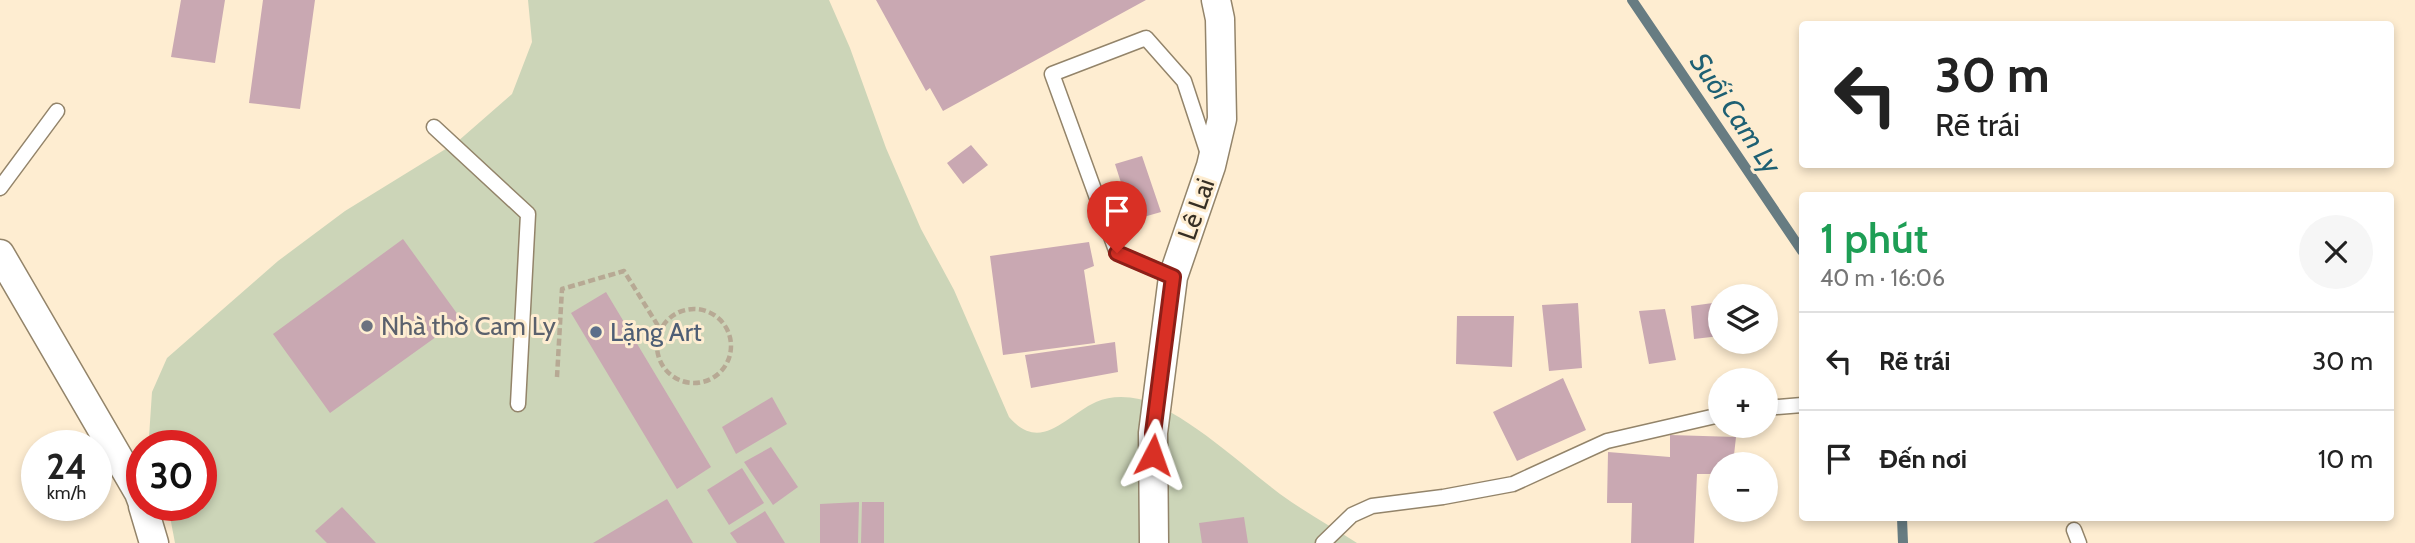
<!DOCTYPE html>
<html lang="vi">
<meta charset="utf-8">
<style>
body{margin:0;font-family:Cabin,sans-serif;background:#f6f6f6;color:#222;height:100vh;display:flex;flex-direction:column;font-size:26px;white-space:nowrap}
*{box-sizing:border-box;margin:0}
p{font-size:23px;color:#767676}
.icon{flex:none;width:38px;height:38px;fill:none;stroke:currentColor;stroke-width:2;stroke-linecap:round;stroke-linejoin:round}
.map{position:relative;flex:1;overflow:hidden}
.sheet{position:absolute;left:1799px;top:192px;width:595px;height:329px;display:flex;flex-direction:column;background:#fff;border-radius:7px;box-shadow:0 4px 10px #0003}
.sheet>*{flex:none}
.banner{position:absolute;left:1799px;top:21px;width:595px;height:147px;border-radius:7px;box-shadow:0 4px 10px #0003;background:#fff;color:#222;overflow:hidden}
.buttons{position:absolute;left:1708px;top:284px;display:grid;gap:14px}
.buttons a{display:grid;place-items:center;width:70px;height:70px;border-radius:50%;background:#fff;box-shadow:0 4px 10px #0003;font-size:35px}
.speed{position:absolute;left:21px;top:430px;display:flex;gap:14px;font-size:35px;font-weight:700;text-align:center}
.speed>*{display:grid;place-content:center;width:91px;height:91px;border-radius:50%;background:#fff;box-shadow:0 4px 10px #0003;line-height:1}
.speed small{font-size:18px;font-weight:400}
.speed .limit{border:10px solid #d22;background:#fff;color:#111}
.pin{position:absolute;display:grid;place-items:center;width:60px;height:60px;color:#fff;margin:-72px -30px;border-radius:50% 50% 50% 0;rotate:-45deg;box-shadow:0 0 7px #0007}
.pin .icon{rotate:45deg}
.me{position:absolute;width:77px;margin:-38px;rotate:4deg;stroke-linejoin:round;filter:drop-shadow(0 0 5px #0008)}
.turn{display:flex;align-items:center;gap:24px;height:147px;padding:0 21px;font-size:32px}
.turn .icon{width:91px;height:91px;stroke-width:2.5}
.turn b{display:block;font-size:49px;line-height:60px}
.round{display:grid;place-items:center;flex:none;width:74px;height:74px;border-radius:37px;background:#f6f6f6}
.headline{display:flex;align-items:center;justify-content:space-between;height:119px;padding:0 21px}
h1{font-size:42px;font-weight:600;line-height:52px;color:#1e9e55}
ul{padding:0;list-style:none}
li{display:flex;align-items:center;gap:21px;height:98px;padding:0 21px;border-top:2px solid #e0e0e0}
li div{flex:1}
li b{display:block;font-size:26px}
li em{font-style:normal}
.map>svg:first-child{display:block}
</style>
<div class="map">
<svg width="2415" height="543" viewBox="0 0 2415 543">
<rect width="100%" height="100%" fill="#feedd1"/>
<path fill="#ccd5b8" d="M528 0H829L850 48 886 148 921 229 954 290 1009 417C1041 454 1065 416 1096 402 1109 396 1125 396 1139 399 1182 409 1243 466 1280 494 1305 512 1332 527 1357 543H175L168 506H201V446H152L149 437 152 392 167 358 278 261 345 211 457 142 512 94 532 42Z"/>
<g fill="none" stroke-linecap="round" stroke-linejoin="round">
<path stroke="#677c82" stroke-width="10" d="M1632 0 1802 251
M1902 518 1903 543"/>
</g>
<path fill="#c9a8b2" d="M181 0H225L215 63 171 57Z
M263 0H315L300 109 249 103Z
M876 0H1146L943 111 930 88 926 91Z
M971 145 988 165 963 184 947 163Z
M1142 156 1161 212 1133 220 1115 164Z
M403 239 461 319 330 413 273 334Z
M1089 242 1094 266 1084 270 1095 343 1003 355 990 256Z
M606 292 711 467 677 489 571 313Z
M1720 302V336L1694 339 1691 306Z
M1578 303 1582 368 1549 371 1542 305Z
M1665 309 1676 360 1649 364 1639 311Z
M1457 316H1514L1512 367 1456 364Z
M1115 342 1118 372 1031 388 1025 355Z
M1563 378 1586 430 1517 461 1493 412Z
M772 397 787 424 736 454 722 427Z
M1670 435 1736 437 1733 464H1720V474H1697L1694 543H1631L1632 503H1607L1608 452 1670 457Z
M771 447 798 487 773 505 744 462Z
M742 468 764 503 729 525 707 490Z
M667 499 693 543H593Z
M859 502 858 543H820V504Z
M862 502H884V543H861Z
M342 507 376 543H327L315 531Z
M765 511 785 543H737L730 533Z
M1244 517 1248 543H1202L1199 523Z"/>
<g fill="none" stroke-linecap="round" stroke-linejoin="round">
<g stroke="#93846a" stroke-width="17">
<path id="lane" d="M434 127 528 214 518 404
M0 188 57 111
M1173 277 1117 253 1052 74 1146 38 1184 81 1209 157
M1766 408 1802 405
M2074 530 2079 543
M1323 543 1352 515 1372 506 1443 497 1513 484 1607 441 1720 415"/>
</g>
<g stroke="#93846a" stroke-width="31">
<path id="street" d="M0 254 139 493 142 501
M143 506 154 543
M1154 543 1153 433 1173 277 1211 166 1222 119 1220 19 1216 0"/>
</g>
<path stroke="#b7a994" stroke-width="4.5" stroke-dasharray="7 3.5" stroke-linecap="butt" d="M657 346a37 37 0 1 1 74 0a37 37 0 1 1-74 0Z
M557 377 562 289 624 271 660 329"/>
<use href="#lane" stroke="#fff" stroke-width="14"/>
<use href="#street" stroke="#fff" stroke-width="28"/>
</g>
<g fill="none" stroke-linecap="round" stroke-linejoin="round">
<g stroke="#8d1f18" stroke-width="18">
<path id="route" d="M1117 253 1173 277 1153 433V455"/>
</g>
<use href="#route" stroke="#d93025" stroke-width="12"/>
</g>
<circle fill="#6b7280" stroke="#feedd1" stroke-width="2.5" cx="367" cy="326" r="7"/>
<circle fill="#5c6f8a" stroke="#feedd1" stroke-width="2.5" cx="596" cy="332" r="7"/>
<g text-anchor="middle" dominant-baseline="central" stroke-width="6" stroke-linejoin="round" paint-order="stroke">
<g font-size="26" fill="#352e24" stroke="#feedd1">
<text transform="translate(1196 209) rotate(-71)">Lê Lai</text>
</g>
<g font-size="26" fill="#5b616d" stroke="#feedd1" text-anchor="start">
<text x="381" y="326">Nhà thờ Cam Ly</text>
</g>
<g font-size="26" fill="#4e5e75" stroke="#feedd1" text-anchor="start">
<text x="610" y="332">Lặng Art</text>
</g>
<g font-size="28" font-style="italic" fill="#1e6073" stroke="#feedd1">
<text transform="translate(1736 113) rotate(56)">Suối Cam Ly</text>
</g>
</g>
</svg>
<div class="buttons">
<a><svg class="icon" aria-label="layers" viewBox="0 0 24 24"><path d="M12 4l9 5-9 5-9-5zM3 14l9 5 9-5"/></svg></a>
<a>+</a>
<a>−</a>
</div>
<div class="speed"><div>24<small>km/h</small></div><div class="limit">30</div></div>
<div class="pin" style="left:1117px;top:253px;background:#d93025"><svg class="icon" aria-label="arrive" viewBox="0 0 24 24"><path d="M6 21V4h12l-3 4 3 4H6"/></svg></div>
<svg class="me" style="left:1153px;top:455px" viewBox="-20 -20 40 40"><path d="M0-17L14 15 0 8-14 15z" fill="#d93025" stroke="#fff" stroke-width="4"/></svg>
<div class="banner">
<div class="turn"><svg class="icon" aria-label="left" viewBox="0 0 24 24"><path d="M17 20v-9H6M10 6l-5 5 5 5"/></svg><div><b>30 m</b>Rẽ trái</div></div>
</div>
<section class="sheet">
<div class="headline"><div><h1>1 phút</h1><p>40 m · 16:06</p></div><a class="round"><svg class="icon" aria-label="close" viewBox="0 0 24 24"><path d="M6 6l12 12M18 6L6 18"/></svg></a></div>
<ul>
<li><svg class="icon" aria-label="left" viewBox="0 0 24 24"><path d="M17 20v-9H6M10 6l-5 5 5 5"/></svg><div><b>Rẽ trái</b></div><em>30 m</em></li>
<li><svg class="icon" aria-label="arrive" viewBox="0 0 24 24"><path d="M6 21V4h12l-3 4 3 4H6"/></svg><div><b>Đến nơi</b></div><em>10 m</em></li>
</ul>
</section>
</div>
